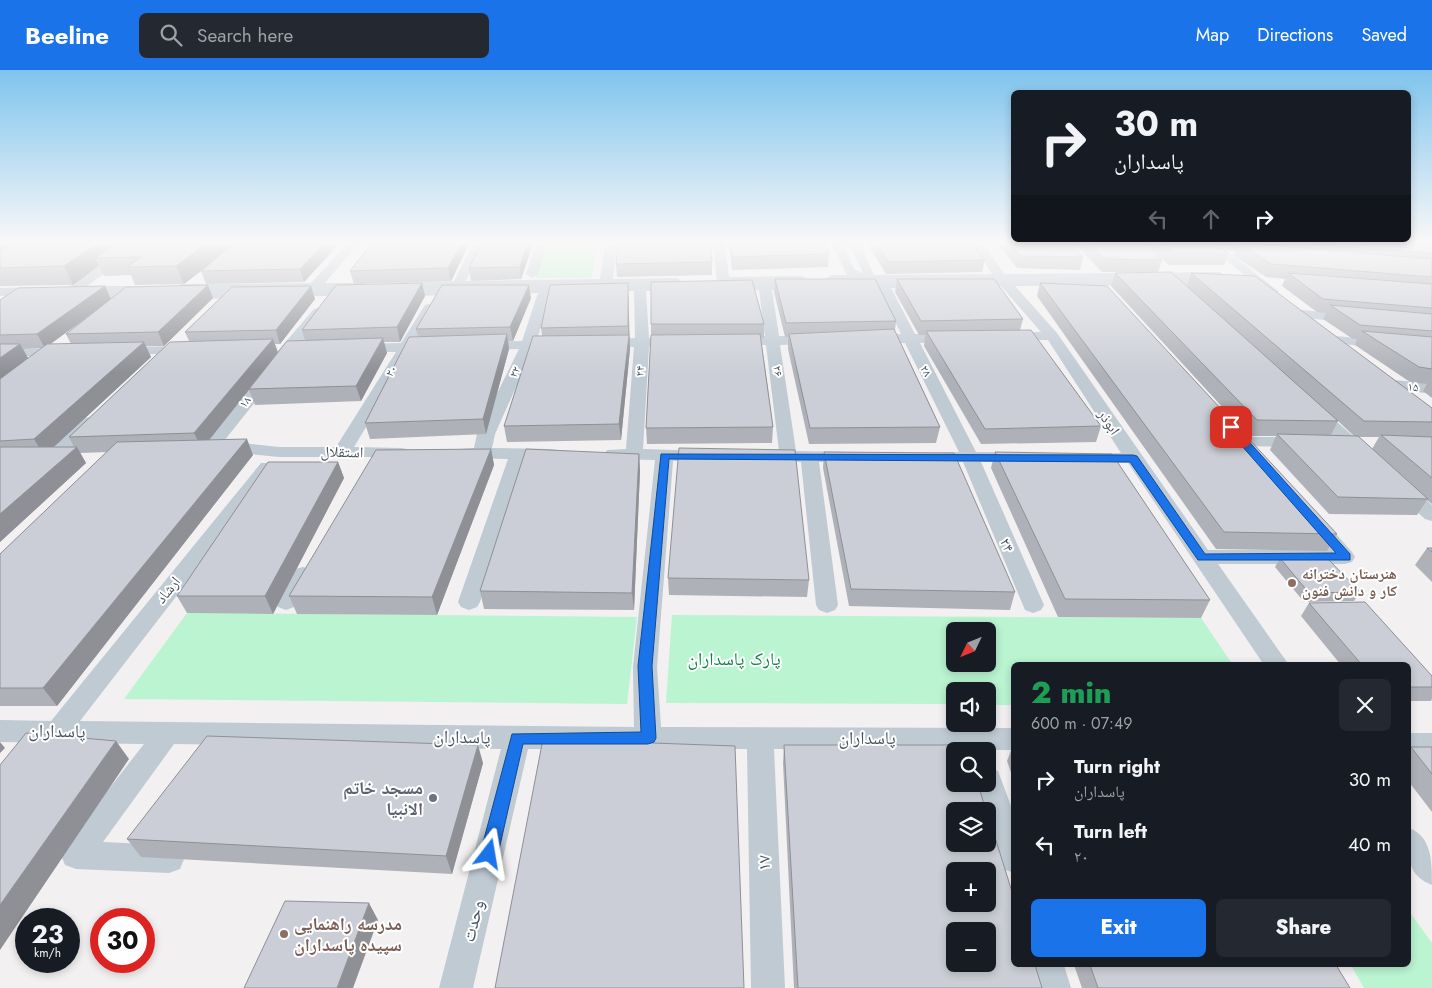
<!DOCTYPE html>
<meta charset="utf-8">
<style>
body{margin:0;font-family:Jost,"Noto Naskh Arabic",sans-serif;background:#242831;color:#f1f3f6;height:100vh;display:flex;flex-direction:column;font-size:19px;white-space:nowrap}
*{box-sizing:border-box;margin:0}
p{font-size:16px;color:#9ea1a6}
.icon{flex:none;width:28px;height:28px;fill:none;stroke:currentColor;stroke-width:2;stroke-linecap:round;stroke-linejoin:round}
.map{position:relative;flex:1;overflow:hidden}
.sheet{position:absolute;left:1011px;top:592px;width:400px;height:305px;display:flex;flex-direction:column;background:#171b24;border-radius:8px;box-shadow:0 2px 8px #0003}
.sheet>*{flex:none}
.hud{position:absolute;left:1011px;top:20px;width:400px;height:152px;border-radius:8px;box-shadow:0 2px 8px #0003;background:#171b24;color:#f1f3f6;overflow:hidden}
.needle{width:32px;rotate:227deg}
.buttons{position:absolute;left:946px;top:552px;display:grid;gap:10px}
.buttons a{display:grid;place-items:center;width:50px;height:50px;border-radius:8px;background:#171b24;box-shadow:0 2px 8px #0003;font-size:25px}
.speed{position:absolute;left:15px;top:838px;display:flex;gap:10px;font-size:25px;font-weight:700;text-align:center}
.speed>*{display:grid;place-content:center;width:65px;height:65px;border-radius:50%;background:#171b24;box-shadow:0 2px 8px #0003;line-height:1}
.speed small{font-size:12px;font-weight:400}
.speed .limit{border:8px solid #d22;background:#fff;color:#111}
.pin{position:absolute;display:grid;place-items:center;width:42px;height:42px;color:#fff;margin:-21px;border-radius:10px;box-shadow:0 2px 8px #0006}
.me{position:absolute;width:55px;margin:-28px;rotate:14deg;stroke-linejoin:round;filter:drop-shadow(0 0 4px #0008)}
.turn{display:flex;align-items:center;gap:18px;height:105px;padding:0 20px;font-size:22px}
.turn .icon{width:65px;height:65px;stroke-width:2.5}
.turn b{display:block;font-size:35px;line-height:42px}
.lanes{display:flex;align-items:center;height:48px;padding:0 20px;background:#0003;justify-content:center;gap:25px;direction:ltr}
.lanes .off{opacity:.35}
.round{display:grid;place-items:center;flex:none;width:52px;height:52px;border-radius:8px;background:#242831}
.headline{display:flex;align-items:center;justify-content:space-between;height:85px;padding:0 20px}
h1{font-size:30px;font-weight:800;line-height:38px;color:#1e9e55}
.cta{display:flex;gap:10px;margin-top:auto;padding:10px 20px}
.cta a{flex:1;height:58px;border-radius:8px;background:#1a73e8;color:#fff;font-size:20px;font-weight:800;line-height:58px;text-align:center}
.cta a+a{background:#242831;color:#f1f3f6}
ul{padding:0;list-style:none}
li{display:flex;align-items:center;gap:15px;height:65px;padding:0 20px}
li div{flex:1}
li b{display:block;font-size:19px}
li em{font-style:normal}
header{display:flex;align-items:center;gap:30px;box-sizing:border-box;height:70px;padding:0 25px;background:#1a73e8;color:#fff}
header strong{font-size:24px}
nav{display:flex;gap:28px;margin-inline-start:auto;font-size:18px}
.search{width:350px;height:45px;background:#242831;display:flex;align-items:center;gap:12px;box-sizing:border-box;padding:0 18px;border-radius:8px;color:#9ea1a6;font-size:19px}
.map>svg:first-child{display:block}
</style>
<header>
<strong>Beeline</strong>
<div class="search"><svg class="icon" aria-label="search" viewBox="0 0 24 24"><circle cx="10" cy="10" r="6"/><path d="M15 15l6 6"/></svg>Search here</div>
<nav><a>Map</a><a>Directions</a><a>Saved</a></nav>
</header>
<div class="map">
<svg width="1432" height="918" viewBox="0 0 1432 918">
<rect width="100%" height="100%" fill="#f2f0f0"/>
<path fill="#baf4d1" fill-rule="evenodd" d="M546 174H597L592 208H535Z
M187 543 637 547 627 634 124 629Z
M672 545 1201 548 1233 595H1014V635H988V621H955V634L666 633ZM955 561H988V594H955Z
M1409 841 1432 873V918H1364L1351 895H1409Z"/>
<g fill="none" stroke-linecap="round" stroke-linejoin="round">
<path fill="#bfcad3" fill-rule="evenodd" d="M132 174H145L87 216H154L156 219 148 223 147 228 82 230 77 229 76 226 77 223H69L67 220 69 217Z
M347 174H358L325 213H366L368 216 363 220 364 222 362 225 287 227 283 226 282 221H253L256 224 250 228 184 229 178 225 182 222 175 218 181 214 311 213Z
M473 174H484L466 211 600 209 605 174H617L613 209 677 208 683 212 682 220 646 221 649 268H678L685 272 678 276 649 277 643 379 704 381 710 382 713 386 710 390 673 391 657 597 661 657 1014 658V680L774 679 785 918H751L747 679H528L473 918H439L501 679 174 674 103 772 169 775 180 779 184 789 180 799 169 803 76 799 65 795 61 785 65 775 144 674 0 672V650L51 651 261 393H273L276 397 273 401 80 651 634 657 633 597 655 390 613 389 607 388 604 384 607 380 626 379 634 277H602L595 273 602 269 635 268 634 221 551 223 537 270H558L565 274 558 278 533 279 495 364 492 378 551 379 557 380 560 384 557 388 526 389 480 532 477 537 469 540 461 537 458 532 508 389 465 388 459 387 456 383 459 379 474 378 477 364 519 279 482 280 475 276 482 272 522 271 538 223 502 224 498 223 497 218 470 219 469 224 465 225 397 226 393 225 391 222 393 219 390 216 396 212 454 211Z
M536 174H547L538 204 532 208 526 204Z
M713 174H725L729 207 802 206 808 210 804 213 806 216 804 219 772 220 779 266H815L822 270 815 274 780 275 796 381 851 382 857 383 860 387 857 391 819 392 838 535 835 540 827 543 819 540 816 535 801 392 764 390 761 386 764 382 779 381 766 275H734L727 271 734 267 765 266 759 220 723 219 717 212Z
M832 174H843L855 200 863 203 849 174H860L874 205 992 204 973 174H984L1004 204 1221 202 1223 205 1219 208 1221 211 1215 215 1015 216 1057 263 1208 480H1328L1304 451 1307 447 1314 445 1321 447 1352 482 1355 487 1352 492 1345 494H1218L1289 595H1264L1128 393 1081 392 1078 388 1081 384 1121 383 1048 270H1004L1002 267 1009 263 1041 262 1001 216 969 217 965 216 964 211 928 212 927 217 923 218H891L915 264H953L960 268 953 272 920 273 976 382H1021L1027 383 1030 387 1027 391 1021 392H981L1044 535 1041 540 1033 543 1025 540 963 392 924 391 921 387 924 383 959 382 905 273H872L865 269 872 265 901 264 879 218H848L846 215 848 212 831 213 825 209 831 205H847Z
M1206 174H1219L1279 222 1273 226 1269 225Z
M40 217 44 218 46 221 44 224 0 226V218Z
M430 234 437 238 416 273H430L437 277 430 281 411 282 354 377 401 378 407 379 410 383 407 387H279L212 380 206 379 203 375 282 276 314 239 319 238 326 242 324 245 224 371 279 377H336L396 282H359L352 278 359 274 401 273 425 235Z
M1302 240 1353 245 1360 249 1353 253 1297 247 1295 244 1297 241Z
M1335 266 1432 274V282L1330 273 1328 270Z
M188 276 195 280 193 283 122 285 115 281 122 277Z
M63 278 68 279 70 282 68 285 0 287V279Z
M1394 310 1432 314V324L1389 318 1386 315Z
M1314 335 1320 337 1369 380 1372 384 1369 388H1357L1308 343 1306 340Z
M91 347 97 348 99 352 97 356 69 382H57L54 378 57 374 85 348Z
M1244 367H1299L1305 368 1308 372 1305 376 1299 377 1238 376 1235 372 1238 368Z
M1402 412 1409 414 1432 435V451L1425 449 1395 422 1393 418 1395 414Z
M303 497 311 499 314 504 294 537 286 540 278 537 275 532 295 499Z
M1409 663H1432V685H1409Z
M988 697 998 701 1014 744V803L1003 799C995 781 988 761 988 741H984L976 714H988Z
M1409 758C1432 767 1432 791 1432 815 1404 804 1409 783 1409 758Z
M1030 895H1064L1071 918H1037Z"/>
</g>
<path fill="#afb1b8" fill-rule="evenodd" d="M0 174H339L304 212 206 214 201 201 184 214 135 215 131 205 104 206 99 196 73 215 0 216Z
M371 174H469L451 211 354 214 350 201Z
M481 174H533L521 209 471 211 469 198Z
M729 174H825L829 184 828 197 732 200Z
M870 174H972L985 190 982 202 886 204 870 177Z
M998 174H1071L1083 187 1080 200 1017 198Z
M1075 174H1144L1162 190 1158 202H1102Z
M1145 174H1217L1228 183 1224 195H1169Z
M1221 174H1432V328L1423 321 1427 314 1410 312 1355 275 1357 269H1353L1323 249 1326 243 1317 242 1282 216 1285 209 1266 207 1233 185 1235 181H1230Z
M712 192V205L617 207 616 194Z
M1115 203 1187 216 1191 203 1432 338V434L1427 430 1417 445 1329 444 1270 380 1276 366H1249L1111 216ZM1338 351 1354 366 1331 365ZM1359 367H1379L1372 379Z
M775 209 896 251 895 261 940 357 936 373 809 374 788 279V267H785L774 222Z
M897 209 1023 249 1020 260 1101 356 1096 372 981 374 924 276 925 265H919L895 222Z
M422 213 425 226 400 272H384L387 283 361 331 255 335 249 320 209 370 253 385 57 636H0V484L107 382 80 383 86 393 0 472V309L42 278 23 279 28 288 0 309V230L105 216 111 229 213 228 164 276H146L151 287 54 377H74L69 367 189 271 185 262 315 229 280 274H275L278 282 305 271 302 260ZM102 236 66 264 71 274H50Z
M1040 213 1337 464 1327 481 1216 479 1037 226Z
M629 226V265L630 279 621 370 507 372 504 356 542 266 541 258Z
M531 228 513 271H508L509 279 486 364 370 369 365 353 418 267 416 259Z
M651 254H764V268H761L773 357 772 373 647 374 646 358 651 265Z
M491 379 494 395 437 545 297 544 289 526Z
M824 382 1015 522 1010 540 849 536 823 398Z
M995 382 1210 530 1201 548 1058 547 991 398Z
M639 384 640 401 634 540 484 539 480 521Z
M338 392 344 408 273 544 187 543 177 526Z
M1427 478H1432V512L1415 495Z
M1280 488 1360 522 1354 531 1304 532 1275 497Z
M668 508 809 510 807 527 669 525Z
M1309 533 1432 606V629L1431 631H1409V595H1341L1301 546Z
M1014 673V711L1007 691Z
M784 675 1042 918H794L783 693Z
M1411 677H1432V742L1409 712V680Z
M483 693 452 804 141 787 127 769Z
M1074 895H1336L1350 918H1082Z"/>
<path fill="#8e9096" d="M0 174H34L0 192Z
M97 174H131L95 188 99 196 73 215 64 196Z
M206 174H236L184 214 176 196Z
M324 174H339L304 212 300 199Z
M461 174H469L451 211 448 198Z
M527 174H533L521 209 520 197Z
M422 213 425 226 400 272 397 257Z
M628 213 630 279 621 370 619 354 628 266Z
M208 215 213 228 164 276 158 262Z
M529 215 531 228 513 271 510 257Z
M105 216 111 230 45 278 37 264Z
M311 216 315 229 280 274 276 260Z
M507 264 509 279 486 364 483 349Z
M383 268 387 283 361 331 356 316Z
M273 269 278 283 202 379 194 363Z
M144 272 151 287 44 386 34 369Z
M20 274 28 288 0 309V288Z
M247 369 253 385 57 636 43 618Z
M77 377 86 393 0 472V444Z
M491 379 494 395 437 545 432 527Z
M639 384 640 401 634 540 632 523Z
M338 392 344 408 273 544 265 526Z
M116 671 129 689 0 880V835Z
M0 672 5 678 0 683Z
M478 675 483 693 452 804 446 786Z
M369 833 378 850 353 918H337Z"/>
<path fill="#cbced6" stroke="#8e9096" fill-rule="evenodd" d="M14 174H97L64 196 0 198V182Z
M116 174H206L176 196 127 197 141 187 95 188Z
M233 174H324L300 199 201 201Z
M371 174H461L448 198 350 201Z
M481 174H527L520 197 469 198Z
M618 174H710L712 192 616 194Z
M731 174H825L829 184 733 187Z
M877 174H972L985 190 888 192Z
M1011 174H1071L1083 187 1020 186Z
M1090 174H1144L1162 190 1105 189Z
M1163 174H1217L1228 183H1173Z
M1240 174H1254L1432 189V207L1271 194Z
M1312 174H1432V183Z
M1171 202 1338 351 1257 350 1115 203Z
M1191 203 1255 206 1432 338V352L1364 351Z
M1288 203 1432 214V238L1323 229Z
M775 209H875L896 251 786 253Z
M897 209H994L1023 249 921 251Z
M752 210 764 254H651V212Z
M422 213 397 257 302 260 336 215Z
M628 213V256L541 258 550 215Z
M1040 213 1107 216 1337 464 1224 462Z
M208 215 158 262 66 264 126 217Z
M442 215H529L510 257 416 259Z
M105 216 37 264 0 265V230L18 218Z
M311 216 276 260 185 262 232 217Z
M1330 235 1432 244V261L1360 255Z
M894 259 940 357 810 358 789 264Z
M1031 260 1101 356 985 359 926 261Z
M1362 261 1432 267V299L1419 297Z
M507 264 483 349 365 353 409 267Z
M760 264 773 357 646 358 651 265Z
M629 265 619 354 504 356 533 266Z
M383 268 356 316 249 319 287 271Z
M273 269 194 363 69 367 170 272Z
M144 272 34 369 0 371V309L47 274Z
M0 274H20L0 288Z
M1277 364 1358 366 1428 429 1338 427Z
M1381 365 1432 367V408Z
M247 369 43 618H0V484L117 372Z
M0 377H77L0 444Z
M679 378 795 380 809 510 668 508Z
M491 379 432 527 289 526 376 380Z
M526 379 639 384 632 523 480 521Z
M824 382 954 383 1015 522 851 519Z
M995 382 1112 384 1210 530 1065 529Z
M268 392H338L265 526H177Z
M1427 478H1432V482Z
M1280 488H1327L1360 522 1309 523Z
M1365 532 1432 606V617H1409V595H1362L1309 533Z
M26 663 116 671 0 835V695Z
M207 666 478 675 446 786 127 769Z
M543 669 735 676 744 918H495Z
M784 675H965L967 681H955V714H978L986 741H955V774H988V745L1014 828V895H1035L1042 918H798ZM955 801H988V834H955ZM955 861H988V894H955Z
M1411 677H1432V704Z
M285 831 369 833 337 918H244Z
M1090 895H1336L1350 918H1098Z"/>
<linearGradient id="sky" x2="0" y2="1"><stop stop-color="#7fc4ed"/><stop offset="0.57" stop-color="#f9f8f8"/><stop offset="1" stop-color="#f9f8f8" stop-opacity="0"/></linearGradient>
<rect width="1432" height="303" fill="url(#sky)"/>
<path fill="#1a73e8" stroke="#114b97" d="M1231 354 1234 355 1350 484V490H1198L1130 392 669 389 652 596 656 668 654 672 648 674H523L498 784 495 789 489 792 483 789 480 784 512 664 641 662 638 596 661 384 1133 385 1137 386 1205 484 1336 483 1227 359 1226 357Z"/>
<g fill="#8d6e63" stroke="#fff" stroke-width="2">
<circle cx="1292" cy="513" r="5"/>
<circle cx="284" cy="864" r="5"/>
</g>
<circle fill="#6b7280" stroke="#fff" stroke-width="2" cx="433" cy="728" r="5"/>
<g text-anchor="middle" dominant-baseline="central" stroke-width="4" stroke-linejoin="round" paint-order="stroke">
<g font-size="12" fill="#46535f" stroke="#fff">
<text transform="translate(391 301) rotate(-59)">۲۰</text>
<text transform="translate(640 301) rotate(-86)">۲۴</text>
<text transform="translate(778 301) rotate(83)">۲۶</text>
<text transform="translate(926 301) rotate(63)">۲۸</text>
<text transform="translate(515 302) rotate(-65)">۲۲</text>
<text transform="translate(1413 317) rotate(5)">۱۵</text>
<text transform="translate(245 332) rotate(-52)">۱۸</text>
</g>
<g font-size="15" fill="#46535f" stroke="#fff">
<text transform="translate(1109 352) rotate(56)">ابوذر</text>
<text transform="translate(342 382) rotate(1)">استقلال</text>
<text transform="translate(1007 475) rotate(67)">۲۴</text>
<text transform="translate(168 520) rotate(-51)">ارشاد</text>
</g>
<g font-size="15" font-weight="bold" fill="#785e54" stroke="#fff" text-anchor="start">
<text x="1302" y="504">هنرستان دخترانه<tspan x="1302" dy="17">کار و دانش فنون</tspan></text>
</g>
<g font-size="18" fill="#0e834a" stroke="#fff">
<text x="734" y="589">پارک پاسداران</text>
</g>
<g font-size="18" fill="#46535f" stroke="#fff">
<text transform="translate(57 661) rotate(1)">پاسداران</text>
<text transform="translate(462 667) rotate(1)">پاسداران</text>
<text x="867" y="668">پاسداران</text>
<text transform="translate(764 793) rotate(-92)">۱۷</text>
<text transform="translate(473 851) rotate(-76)">وحدت</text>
</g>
<g font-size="18" font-weight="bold" fill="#5b616d" stroke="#fff" text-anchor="end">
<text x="423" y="718">مسجد خاتم<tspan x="423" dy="21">الانبیا</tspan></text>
</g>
<g font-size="18" font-weight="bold" fill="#785e54" stroke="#fff" text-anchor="start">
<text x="294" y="854">مدرسه راهنمایی<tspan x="294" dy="21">سپیده پاسداران</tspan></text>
</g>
</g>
</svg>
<div class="buttons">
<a><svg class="needle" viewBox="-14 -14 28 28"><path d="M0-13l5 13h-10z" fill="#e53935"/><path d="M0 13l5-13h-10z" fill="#9ea1a6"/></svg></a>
<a><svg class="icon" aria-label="sound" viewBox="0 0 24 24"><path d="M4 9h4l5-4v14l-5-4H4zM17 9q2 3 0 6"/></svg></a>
<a><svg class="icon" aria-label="search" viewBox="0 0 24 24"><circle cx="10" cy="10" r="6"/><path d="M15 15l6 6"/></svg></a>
<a><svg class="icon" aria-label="layers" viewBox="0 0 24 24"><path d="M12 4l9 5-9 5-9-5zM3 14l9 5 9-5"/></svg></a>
<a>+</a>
<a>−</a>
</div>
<div class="speed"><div>23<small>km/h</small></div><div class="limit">30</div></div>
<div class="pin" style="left:1231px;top:357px;background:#d93025"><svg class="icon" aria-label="arrive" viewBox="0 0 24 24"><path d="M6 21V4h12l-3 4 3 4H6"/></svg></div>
<svg class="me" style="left:489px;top:784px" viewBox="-20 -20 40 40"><path d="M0-17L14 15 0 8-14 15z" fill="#1a73e8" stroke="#fff" stroke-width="4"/></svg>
<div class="hud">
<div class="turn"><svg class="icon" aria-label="right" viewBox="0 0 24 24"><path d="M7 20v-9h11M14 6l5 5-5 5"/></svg><div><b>30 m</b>پاسداران</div></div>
<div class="lanes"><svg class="icon off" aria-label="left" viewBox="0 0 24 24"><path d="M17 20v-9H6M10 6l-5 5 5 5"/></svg><svg class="icon off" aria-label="ahead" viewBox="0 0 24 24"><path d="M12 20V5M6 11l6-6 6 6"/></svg><svg class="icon" aria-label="right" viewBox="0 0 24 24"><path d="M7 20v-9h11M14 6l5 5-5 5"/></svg></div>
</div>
<section class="sheet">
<div class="headline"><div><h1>2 min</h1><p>600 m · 07:49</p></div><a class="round"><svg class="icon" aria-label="close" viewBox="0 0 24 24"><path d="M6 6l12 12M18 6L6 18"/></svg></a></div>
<ul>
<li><svg class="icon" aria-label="right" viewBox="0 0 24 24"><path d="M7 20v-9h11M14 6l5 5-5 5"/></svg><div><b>Turn right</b><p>پاسداران</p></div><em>30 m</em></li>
<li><svg class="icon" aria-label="left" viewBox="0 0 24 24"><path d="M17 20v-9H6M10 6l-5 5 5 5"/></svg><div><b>Turn left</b><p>۲۰</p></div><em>40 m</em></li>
</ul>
<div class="cta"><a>Exit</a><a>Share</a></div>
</section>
</div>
